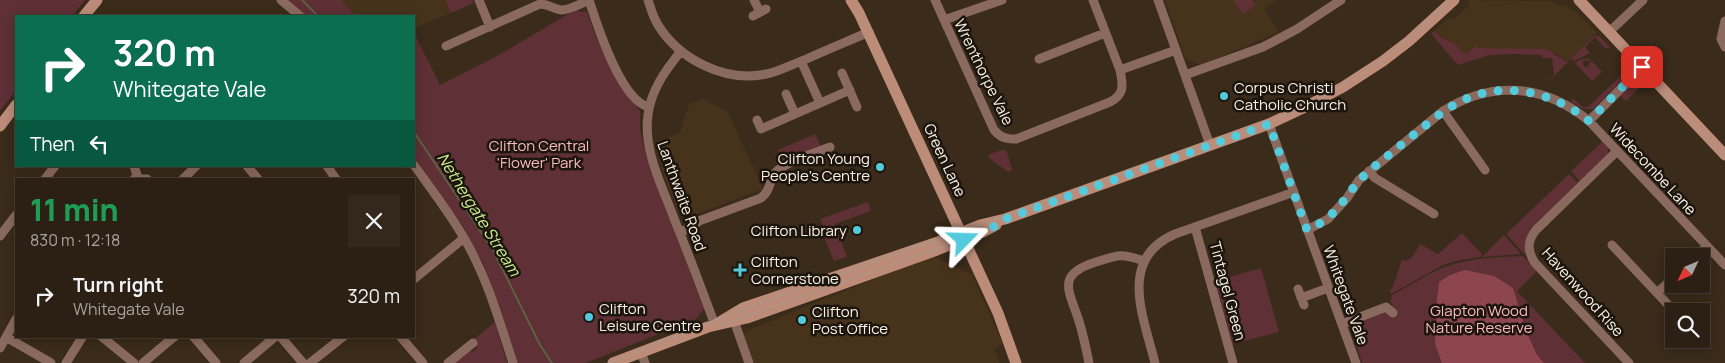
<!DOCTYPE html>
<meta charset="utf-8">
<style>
body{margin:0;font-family:Manrope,sans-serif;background:#34281d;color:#f1f3f6;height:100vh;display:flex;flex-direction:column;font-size:19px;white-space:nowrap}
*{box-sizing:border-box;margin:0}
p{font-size:16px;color:#a6a3a0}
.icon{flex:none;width:28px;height:28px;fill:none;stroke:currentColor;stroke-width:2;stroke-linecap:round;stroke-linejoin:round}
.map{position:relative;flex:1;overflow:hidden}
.details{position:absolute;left:15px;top:178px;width:400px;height:160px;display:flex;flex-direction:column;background:#2c2014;border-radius:0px;box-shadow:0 2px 12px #0003,0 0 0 1px #483e34}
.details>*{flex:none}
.guide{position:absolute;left:15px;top:15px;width:400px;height:152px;border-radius:0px;box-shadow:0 2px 12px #0003,0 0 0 1px #483e34;background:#0b6e4f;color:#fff;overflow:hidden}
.needle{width:32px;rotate:226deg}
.fabs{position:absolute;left:1665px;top:248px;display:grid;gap:10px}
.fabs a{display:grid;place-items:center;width:45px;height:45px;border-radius:0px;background:#2c2014;box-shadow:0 2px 12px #0003,0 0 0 1px #483e34;font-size:25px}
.pin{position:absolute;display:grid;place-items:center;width:42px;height:42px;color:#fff;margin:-21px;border-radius:10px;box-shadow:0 2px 8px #0006}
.me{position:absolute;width:55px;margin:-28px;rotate:68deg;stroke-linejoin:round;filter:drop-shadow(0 0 4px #0008)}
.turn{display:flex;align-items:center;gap:18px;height:105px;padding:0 15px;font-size:22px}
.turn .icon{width:65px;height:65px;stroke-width:2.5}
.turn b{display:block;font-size:35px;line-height:42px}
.then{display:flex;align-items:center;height:48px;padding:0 15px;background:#0003;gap:10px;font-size:19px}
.round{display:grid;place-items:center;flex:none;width:52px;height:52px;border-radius:0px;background:#34281d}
.overview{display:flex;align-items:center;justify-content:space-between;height:85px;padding:0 15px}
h1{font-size:30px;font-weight:800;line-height:38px;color:#1e9e55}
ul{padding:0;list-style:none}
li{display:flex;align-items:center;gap:15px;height:65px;padding:0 15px}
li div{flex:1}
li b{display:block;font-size:19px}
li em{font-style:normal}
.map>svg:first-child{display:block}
</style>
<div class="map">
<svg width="1725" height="363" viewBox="0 0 1725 363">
<rect width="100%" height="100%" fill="#3a2b1a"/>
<path fill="#47331c" d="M341 0H445L451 13 414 28V16H356Z
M1165 0H1277L1264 9 1279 32 1201 65 1185 58Z
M1469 0 1550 1 1562 6 1563 5 1576 12 1592 27 1591 29 1593 28 1597 33 1567 62 1555 53 1481 48 1479 46 1466 56 1454 43 1442 38 1434 31 1445 21 1455 18 1469 5Z
M704 99 728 112 763 189 684 219 683 214 678 212 664 176 653 142 680 133 689 104Z
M931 256 972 274 1003 344 994 349 1000 363H754L744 336 746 331Z"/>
<path fill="#5f3035" d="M0 0H85L72 16H16V90L0 111Z
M287 0H341L356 16H306Z
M445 0H472L474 3 451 13Z
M1233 0H1252L1256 5 1243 14Z
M573 11 587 12 596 37 612 70 640 111V129L646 156 704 309 696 319 586 363H517L501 310 483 263 464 228 414 157V33L440 85 497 56Z
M1434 31 1442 38 1454 43 1466 55 1476 46 1481 48 1546 49 1567 62 1594 36H1599L1610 47 1606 49 1595 37 1585 47 1590 53 1574 61 1571 59 1547 83 1554 75 1552 58H1542V55L1512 54 1490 55 1458 65 1431 34Z
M1589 58 1590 60 1589 61 1585 60 1583 62 1584 67H1588L1590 62 1592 61 1602 72 1592 81 1575 63 1579 60Z
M1620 59 1625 64H1627V75L1593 109H1583L1571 102 1573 98 1584 108 1590 105 1625 72 1626 68 1619 60Z
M1640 78 1643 84 1626 101 1620 95 1637 79Z
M815 134 821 147 784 163 778 150Z
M1603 141 1608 147V154L1580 182 1571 171Z
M1004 149 1007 152 1012 170 1008 172 989 158 988 155Z
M1569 174 1578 183 1530 230 1527 238 1526 256 1506 234Z
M868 202 871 211 835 224 847 257 834 261 821 229 824 228 820 219Z
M1462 233 1482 254 1480 257 1455 261 1443 265 1391 294 1390 289H1392L1402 260C1411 264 1415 251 1420 244L1438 254Z
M1504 235 1521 254 1482 257Z
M1523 256 1537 271 1517 291 1585 363H1362L1351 327 1353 324 1385 312 1395 317 1397 313 1390 301 1392 295C1412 285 1432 270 1454 264 1476 258 1500 257 1523 256Z
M1261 268 1279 332 1233 344 1215 281Z
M495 322 507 363H452L470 349 472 352 477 348 475 345 477 343 474 339Z"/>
<path fill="#8e464e" d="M1465 270 1494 276 1513 288 1526 331 1537 355 1544 363H1442L1435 344 1436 307 1439 282 1450 275Z"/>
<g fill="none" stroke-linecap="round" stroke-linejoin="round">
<path stroke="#5c6145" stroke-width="2" d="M302 0 318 16
M414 132 493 250 540 345 552 363"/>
<path stroke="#8a6a5e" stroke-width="9" d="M281 0 300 16
M479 0 490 27
M589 0C597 25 621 101 649 107
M648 0C651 9 653 17 658 25 679 59 725 83 766 74 778 72 790 65 802 61 824 51 846 42 869 32
M754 0 760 12
M935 0 994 130C1001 138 1006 139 1016 139L1110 102C1125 94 1123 85 1120 70L1093 0
M1158 0 1210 145
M753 16 766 9
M944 20 1002 0
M1725 21 1721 39 1725 47
M1609 32 1643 0
M446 46 540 4C548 4 553 9 561 10 569 10 581 4 589 0
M681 51C665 71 651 90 648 115 643 152 663 187 675 221 689 255 702 290 715 325
M1039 59 1105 33
M801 61 820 103
M1120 70 1176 50
M842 73 857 107
M1185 75 1263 47 1297 29 1341 0
M786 94 795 114
M1443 111 1485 170
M757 120 761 129 850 90
M1589 121 1642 67
M1269 124 1356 363
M1617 151 1536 230C1527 241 1527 251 1535 263L1629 363
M414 165C431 189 449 212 464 238 487 277 499 320 513 363
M134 166 138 178
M247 166 258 179
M327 166 336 179
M1369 171 1375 178 1434 214
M45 179 55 166
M134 179H147
M183 179 196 166
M1195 227 1233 363
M1307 230 1328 219 1347 198 1359 180 1443 111C1492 80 1544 84 1589 121L1725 265
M680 232 691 228 699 221 761 198C771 191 769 180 776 172 785 162 816 153 830 147
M0 236 16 215
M1612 245 1674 311
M1696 256 1707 246
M414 279 464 238
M1298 289 1304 305
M1657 293 1674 277
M1301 298 1328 288
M732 315 749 363
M1342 324 1386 307 1393 313
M101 336 134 363
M193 336 216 363
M280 336 303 363
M400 336 423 363
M6 337 51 363
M1700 339 1703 342
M0 348 16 319
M641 352 645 363
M66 363 83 336
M143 363 175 336
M244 363 276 336
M310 363 344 336
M448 363 473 343
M1089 363C1086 348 1083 333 1078 318 1068 289 1057 274 1096 262 1118 255 1121 253 1144 261
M1155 363C1144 318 1117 259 1175 234L1294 192"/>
<path stroke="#bd8c79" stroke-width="11" d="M851 0 859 13 998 313 1016 363
M1579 0 1725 155
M84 16 97 0
M0 126 16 105
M715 325 743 308 935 243 980 225 1005 219 1269 124 1305 107 1343 87 1383 61 1409 41 1454 0
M613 363 708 327 747 318 937 250 983 232 996 225"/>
<path stroke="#a69a8d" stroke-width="1" d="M1576 0 1725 157
M721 325 955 242 986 229
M609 363 739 311 825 279 1263 125C1309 105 1354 82 1394 51 1414 35 1432 17 1451 0"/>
</g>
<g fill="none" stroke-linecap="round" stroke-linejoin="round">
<path stroke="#53cbdc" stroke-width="9" stroke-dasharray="0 16.2" d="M964 240 990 229 1005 219 1269 124 1307 230C1342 215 1344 193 1369 171 1385 158 1401 145 1417 132 1429 123 1441 112 1454 105 1498 79 1551 90 1589 121L1642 67"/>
</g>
<g fill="#53cbdc" stroke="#1c150e" stroke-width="2">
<circle cx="1224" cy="96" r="5"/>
<circle cx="880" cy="167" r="5"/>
<circle cx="857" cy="230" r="5"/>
<path d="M737.5 262.5h5v5h5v5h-5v5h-5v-5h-5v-5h5z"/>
<circle cx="589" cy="317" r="5"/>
<circle cx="802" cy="320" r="5"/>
</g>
<g text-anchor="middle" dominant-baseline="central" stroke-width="5" stroke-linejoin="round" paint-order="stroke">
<g font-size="15" fill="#fcf2e7" stroke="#1c150e">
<text transform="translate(984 72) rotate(64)">Wrenthorpe Vale</text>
<text transform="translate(945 160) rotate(65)">Green Lane</text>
<text transform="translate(1653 169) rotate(47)">Widecombe Lane</text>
<text transform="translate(682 196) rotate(70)">Lanthwaite Road</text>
<text transform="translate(1228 291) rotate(75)">Tintagel Green</text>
<text transform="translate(1583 292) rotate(48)">Havenwood Rise</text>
<text transform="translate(1346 295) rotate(70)">Whitegate Vale</text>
</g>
<g font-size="15" fill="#fcf2e7" stroke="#1c150e" text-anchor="start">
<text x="1234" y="87">Corpus Christi<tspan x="1234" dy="17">Catholic Church</tspan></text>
<text x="870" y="158" text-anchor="end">Clifton Young<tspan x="870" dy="17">People's Centre</tspan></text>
<text x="847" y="230" text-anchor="end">Clifton Library</text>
<text x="751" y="261">Clifton<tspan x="751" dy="17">Cornerstone</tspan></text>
<text x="599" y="308">Clifton<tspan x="599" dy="17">Leisure Centre</tspan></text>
<text x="812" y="311">Clifton<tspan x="812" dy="17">Post Office</tspan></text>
</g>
<g font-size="15" fill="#fdbbbf" stroke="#1c150e">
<text x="539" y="145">Clifton Central<tspan x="539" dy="17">'Flower' Park</tspan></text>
<text x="1479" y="310">Glapton Wood<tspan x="1479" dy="17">Nature Reserve</tspan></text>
</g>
<g font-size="16" font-style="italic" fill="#cdf08f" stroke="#1c150e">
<text transform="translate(479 214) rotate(58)">Nethergate Stream</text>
</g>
</g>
</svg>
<div class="fabs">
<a><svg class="needle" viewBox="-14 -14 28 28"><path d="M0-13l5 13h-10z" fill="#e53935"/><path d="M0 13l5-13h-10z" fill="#a6a3a0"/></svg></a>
<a><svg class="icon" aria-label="search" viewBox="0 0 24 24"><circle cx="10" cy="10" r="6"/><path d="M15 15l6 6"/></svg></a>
</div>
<div class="pin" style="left:1642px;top:67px;background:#d93025"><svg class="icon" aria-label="arrive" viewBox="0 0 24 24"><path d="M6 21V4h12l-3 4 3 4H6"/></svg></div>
<svg class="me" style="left:964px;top:240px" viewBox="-20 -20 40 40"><path d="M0-17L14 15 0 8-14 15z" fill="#53cbdc" stroke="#fff" stroke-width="4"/></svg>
<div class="guide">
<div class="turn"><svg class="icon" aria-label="right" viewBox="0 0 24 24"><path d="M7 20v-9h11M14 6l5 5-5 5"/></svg><div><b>320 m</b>Whitegate Vale</div></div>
<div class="then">Then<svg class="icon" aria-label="left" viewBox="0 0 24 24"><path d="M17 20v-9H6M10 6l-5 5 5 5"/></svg></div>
</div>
<section class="details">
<div class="overview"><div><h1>11 min</h1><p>830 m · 12:18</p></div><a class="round"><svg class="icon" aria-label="close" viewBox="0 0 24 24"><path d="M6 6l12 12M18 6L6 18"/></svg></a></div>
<ul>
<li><svg class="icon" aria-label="right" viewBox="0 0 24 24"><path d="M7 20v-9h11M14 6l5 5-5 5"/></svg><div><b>Turn right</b><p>Whitegate Vale</p></div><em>320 m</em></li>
</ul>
</section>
</div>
